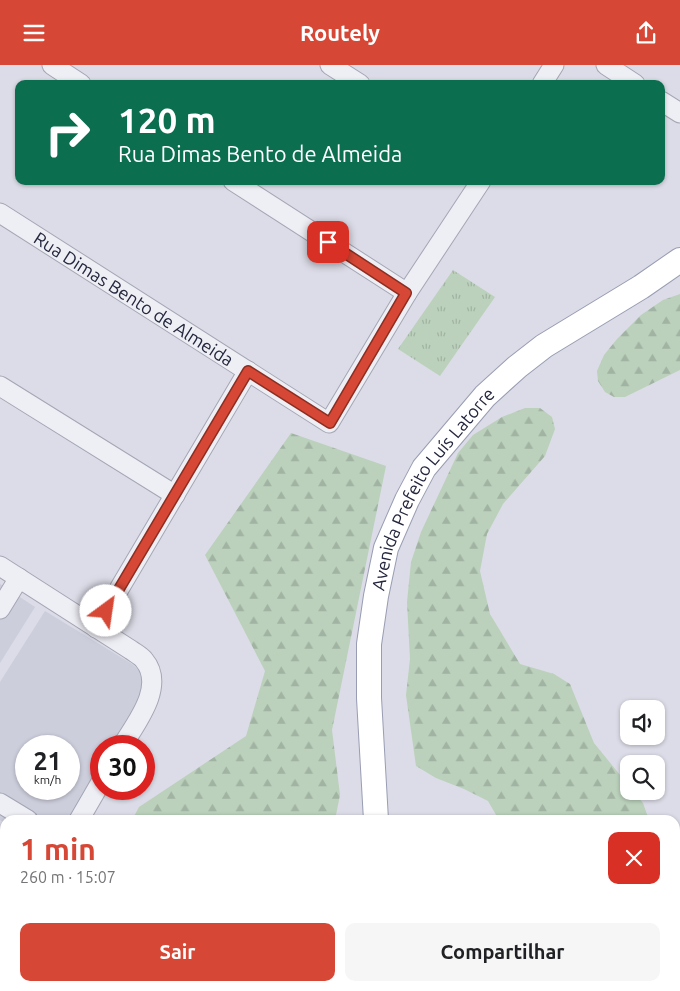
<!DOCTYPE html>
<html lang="pt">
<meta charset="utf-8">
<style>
body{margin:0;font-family:Ubuntu,sans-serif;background:#f6f6f6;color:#202124;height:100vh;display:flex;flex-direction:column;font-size:19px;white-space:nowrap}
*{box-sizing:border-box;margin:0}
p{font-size:16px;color:#757577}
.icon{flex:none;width:28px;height:28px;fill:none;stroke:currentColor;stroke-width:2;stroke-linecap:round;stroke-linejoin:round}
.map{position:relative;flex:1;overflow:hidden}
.details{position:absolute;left:0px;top:750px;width:680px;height:176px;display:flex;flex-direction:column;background:#fff;border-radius:15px 15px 0 0;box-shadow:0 1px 4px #0004}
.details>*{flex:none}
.top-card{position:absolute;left:15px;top:15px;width:650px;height:105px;border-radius:10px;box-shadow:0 1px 4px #0004;background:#0b6e4f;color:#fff;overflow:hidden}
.tools{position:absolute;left:620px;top:635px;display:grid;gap:10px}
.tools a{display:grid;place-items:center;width:45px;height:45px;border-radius:10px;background:#fff;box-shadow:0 1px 4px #0004;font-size:25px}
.speed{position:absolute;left:15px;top:670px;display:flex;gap:10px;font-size:25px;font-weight:700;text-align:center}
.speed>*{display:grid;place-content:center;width:65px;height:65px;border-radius:50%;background:#fff;box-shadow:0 1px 4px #0004;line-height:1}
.speed small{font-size:12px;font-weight:400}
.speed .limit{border:8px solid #d22;background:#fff;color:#111}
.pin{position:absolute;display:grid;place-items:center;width:42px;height:42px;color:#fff;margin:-21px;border-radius:10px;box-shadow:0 2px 8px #0006}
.me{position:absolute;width:55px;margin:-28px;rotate:31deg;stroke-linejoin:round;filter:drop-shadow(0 0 4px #0008)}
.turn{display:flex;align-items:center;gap:18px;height:105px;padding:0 20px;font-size:22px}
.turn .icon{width:65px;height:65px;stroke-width:2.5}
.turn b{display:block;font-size:35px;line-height:42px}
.round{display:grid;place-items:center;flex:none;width:52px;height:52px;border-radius:10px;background:#f6f6f6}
.headline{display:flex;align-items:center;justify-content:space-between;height:85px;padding:0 20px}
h1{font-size:30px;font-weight:700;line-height:38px;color:#d64735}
.cta{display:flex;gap:10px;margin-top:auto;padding:10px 20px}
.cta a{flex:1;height:58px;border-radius:10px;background:#d64735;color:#fff;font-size:20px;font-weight:700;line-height:58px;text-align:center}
.cta a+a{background:#f6f6f6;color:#202124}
header{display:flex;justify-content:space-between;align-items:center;height:65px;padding:0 20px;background:#d64735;color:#fff;font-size:22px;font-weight:700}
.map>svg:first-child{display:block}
</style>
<header><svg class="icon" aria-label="menu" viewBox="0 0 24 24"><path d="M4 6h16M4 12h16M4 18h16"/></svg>Routely<svg class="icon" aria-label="share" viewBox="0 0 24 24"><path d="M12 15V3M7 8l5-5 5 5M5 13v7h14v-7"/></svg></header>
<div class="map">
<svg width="680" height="926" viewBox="0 0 680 926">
<defs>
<pattern id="forest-firs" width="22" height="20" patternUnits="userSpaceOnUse" patternTransform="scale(1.25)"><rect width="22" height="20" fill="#bbd1bb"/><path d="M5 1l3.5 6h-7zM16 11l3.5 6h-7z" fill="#a1b3a2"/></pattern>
<pattern id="park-tufts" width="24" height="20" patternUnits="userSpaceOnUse" patternTransform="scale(1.25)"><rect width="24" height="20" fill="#bbd1bb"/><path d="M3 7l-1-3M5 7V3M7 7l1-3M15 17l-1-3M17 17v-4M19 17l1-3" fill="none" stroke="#a1b3a2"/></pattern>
</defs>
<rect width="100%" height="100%" fill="#dbdce7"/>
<path fill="#cdcedc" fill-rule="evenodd" d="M0 519 35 542 0 598Z
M45 546 132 599 148 614 146 626 116 681H101V706L74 755H5V758L0 755V617ZM26 681H69V724H26Z
M0 762 5 765V866L0 875Z"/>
<path fill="url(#forest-firs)" d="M680 229V305L625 332H614L605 327 598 316 597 306 604 290 617 274 641 250 663 235Z
M525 343H540L552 352 555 364 545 391 503 439 487 469 480 506 490 549 520 599 554 609 570 619 594 678 629 721V726H633L643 738 649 755H499L488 736 464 724 436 713 416 701 406 630 410 594 407 537 411 497 421 467 458 388 473 370 502 352Z
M291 368 386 401 332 665 340 730 335 755H132L139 742 246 671 265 606 205 490Z
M37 921H299L298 926H35Z
M451 921H577L580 926H449Z"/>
<path fill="url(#park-tufts)" d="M453 205 495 232 440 311 398 284Z"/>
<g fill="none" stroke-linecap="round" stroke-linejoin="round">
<g stroke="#a4a6b4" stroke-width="21">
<g id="minor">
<path d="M52 0 81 19"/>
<path d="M330 0 360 19"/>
<path d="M606 0 635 19"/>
<path d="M542 19 554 0"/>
<path d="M661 36 680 48"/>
<path d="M233 116 407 228"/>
<path id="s1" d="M0 148 329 358 407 228 481 116"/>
<path d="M0 321 175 430"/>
<path d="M0 501 131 585C135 588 141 591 144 595 166 621 136 658 122 681"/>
<path d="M0 544 19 513"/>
<path d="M96 563 248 306"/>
<path d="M0 738 28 755"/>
<path d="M79 755 101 717"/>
<path d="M0 892 5 883"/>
<path d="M355 921 356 926"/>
<path d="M332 926 335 921"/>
</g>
</g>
<g stroke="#999db3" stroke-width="26">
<g id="major">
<path id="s2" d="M376 755 369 633V579L376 531 386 483 407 435 424 403 485 331 517 302 544 281 641 222 680 195"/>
<path d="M407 921 408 926"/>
</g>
</g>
<use href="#minor" stroke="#eeeef5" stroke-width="19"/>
<use href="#major" stroke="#fff" stroke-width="24"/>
</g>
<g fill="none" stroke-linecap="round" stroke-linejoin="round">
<g stroke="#8b2e22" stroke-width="12">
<path id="route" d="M106 546 248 306 330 358 406 228 328 177"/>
</g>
<use href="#route" stroke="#d64735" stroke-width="9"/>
</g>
<g text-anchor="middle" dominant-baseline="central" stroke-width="4.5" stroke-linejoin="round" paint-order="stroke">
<g font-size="18" fill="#24273d" stroke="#eaebf4">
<text stroke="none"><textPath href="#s1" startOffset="159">Rua Dimas Bento de Almeida</textPath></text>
<text stroke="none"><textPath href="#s2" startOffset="348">Avenida Prefeito Luís Latorre</textPath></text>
</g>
</g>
</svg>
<div class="tools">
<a><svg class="icon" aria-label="sound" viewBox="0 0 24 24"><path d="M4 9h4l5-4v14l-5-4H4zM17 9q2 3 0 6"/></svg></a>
<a><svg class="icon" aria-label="search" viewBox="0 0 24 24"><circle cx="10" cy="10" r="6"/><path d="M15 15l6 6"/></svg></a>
</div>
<div class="speed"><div>21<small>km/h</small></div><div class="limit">30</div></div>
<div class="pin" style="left:328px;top:177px;background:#d93025"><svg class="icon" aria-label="arrive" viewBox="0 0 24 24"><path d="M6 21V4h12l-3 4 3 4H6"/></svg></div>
<svg class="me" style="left:106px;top:546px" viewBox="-20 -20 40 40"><circle r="19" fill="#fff"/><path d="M0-13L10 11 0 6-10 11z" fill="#d64735"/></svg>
<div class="top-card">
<div class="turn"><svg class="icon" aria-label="right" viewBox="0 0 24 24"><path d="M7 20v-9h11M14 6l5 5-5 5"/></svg><div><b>120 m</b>Rua Dimas Bento de Almeida</div></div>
</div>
<section class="details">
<div class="headline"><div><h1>1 min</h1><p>260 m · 15:07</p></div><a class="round" style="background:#d93025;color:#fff"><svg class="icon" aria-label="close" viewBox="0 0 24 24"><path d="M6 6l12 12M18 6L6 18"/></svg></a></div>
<div class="cta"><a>Sair</a><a>Compartilhar</a></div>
</section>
</div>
